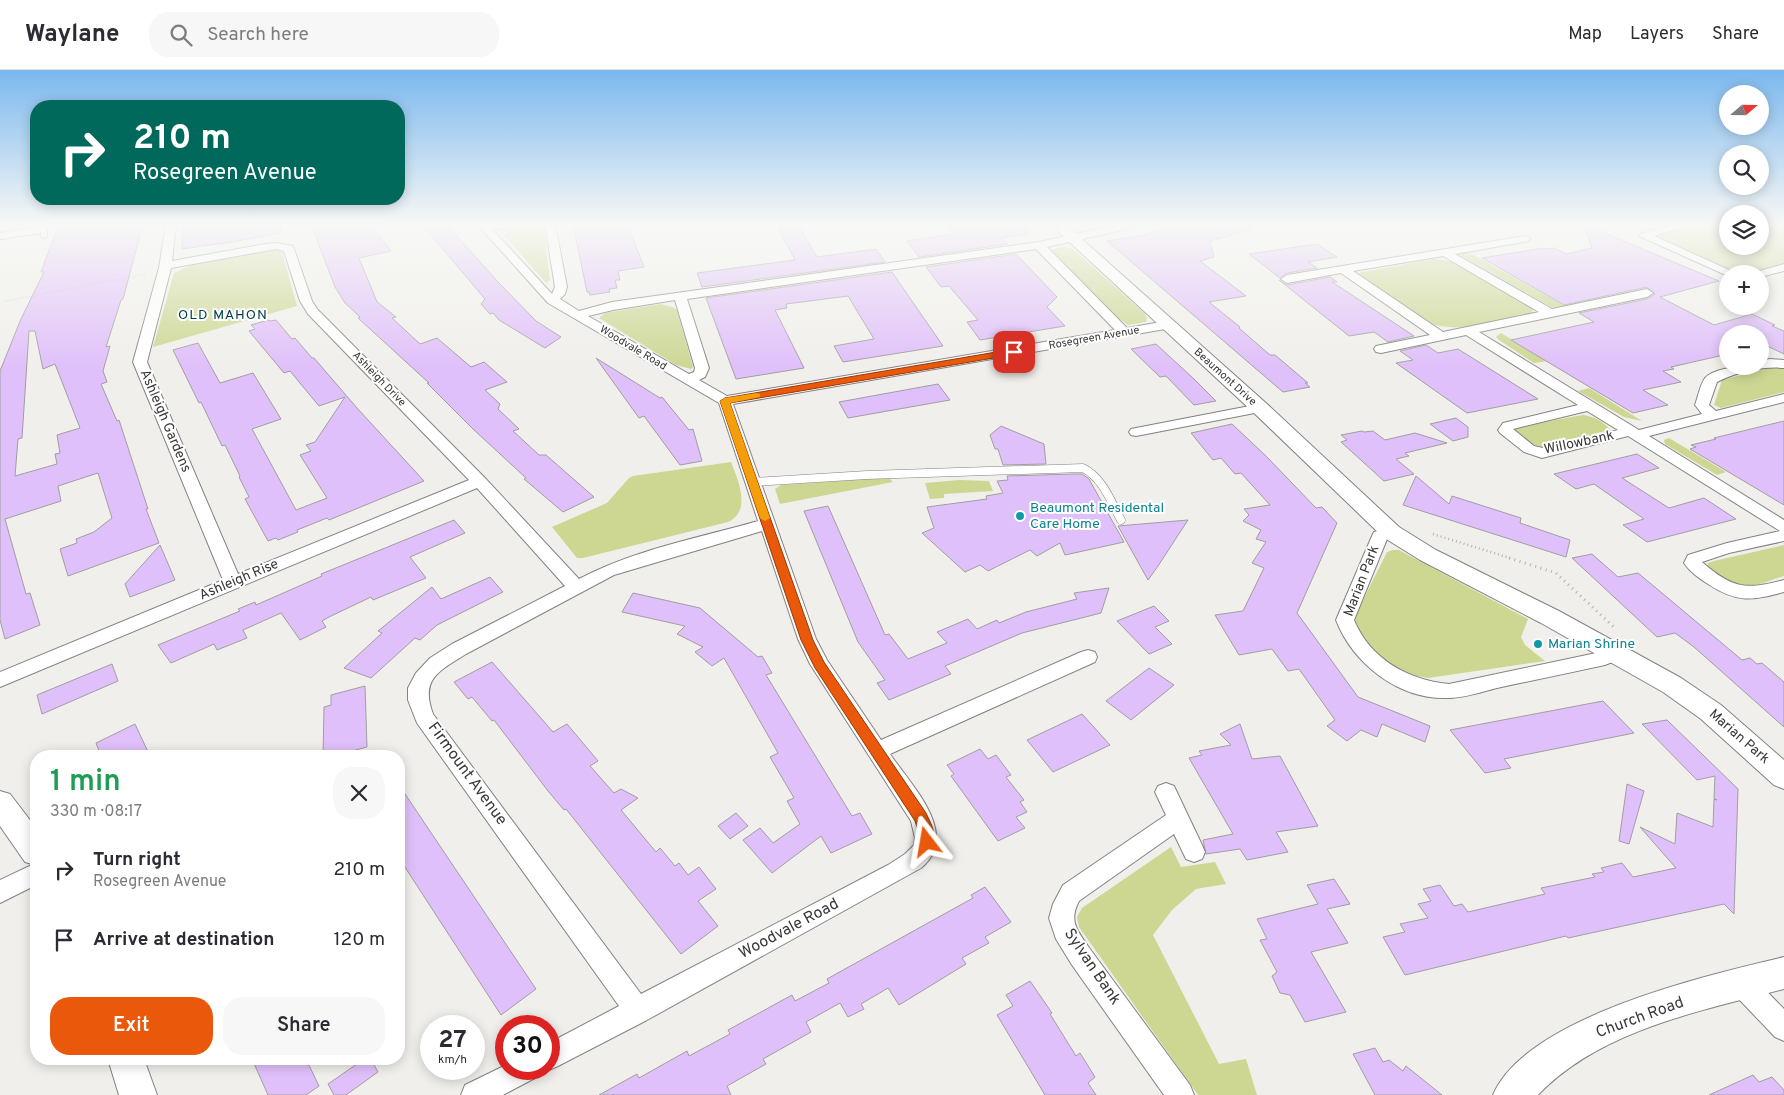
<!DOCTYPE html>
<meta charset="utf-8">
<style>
body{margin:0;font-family:Overpass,sans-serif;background:#f7f7f7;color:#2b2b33;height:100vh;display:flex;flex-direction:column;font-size:19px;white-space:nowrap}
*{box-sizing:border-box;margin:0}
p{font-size:16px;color:#7c7c81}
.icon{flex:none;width:28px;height:28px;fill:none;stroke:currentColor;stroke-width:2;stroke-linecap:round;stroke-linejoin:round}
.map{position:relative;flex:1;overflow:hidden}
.drawer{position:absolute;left:30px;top:680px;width:375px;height:315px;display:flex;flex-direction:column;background:#fff;border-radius:20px;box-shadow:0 2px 12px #0003}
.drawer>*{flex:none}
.guide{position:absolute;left:30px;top:30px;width:375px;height:105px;border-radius:20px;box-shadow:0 2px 12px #0003;background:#00695c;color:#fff;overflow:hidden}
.needle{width:32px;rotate:70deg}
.controls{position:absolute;left:1719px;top:15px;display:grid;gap:10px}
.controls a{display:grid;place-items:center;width:50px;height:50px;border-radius:50%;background:#fff;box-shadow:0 2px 12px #0003;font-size:25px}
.speed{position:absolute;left:420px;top:945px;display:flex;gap:10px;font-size:25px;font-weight:700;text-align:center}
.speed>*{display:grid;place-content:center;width:65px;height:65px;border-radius:50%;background:#fff;box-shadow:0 2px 12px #0003;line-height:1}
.speed small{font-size:12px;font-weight:400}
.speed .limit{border:8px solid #d22;background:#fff;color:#111}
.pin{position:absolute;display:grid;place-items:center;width:42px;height:42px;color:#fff;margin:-21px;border-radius:10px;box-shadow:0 2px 8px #0006}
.me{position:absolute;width:55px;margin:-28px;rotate:346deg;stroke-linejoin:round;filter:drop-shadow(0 0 4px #0008)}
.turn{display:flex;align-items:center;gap:18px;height:105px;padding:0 20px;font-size:22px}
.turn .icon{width:65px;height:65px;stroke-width:2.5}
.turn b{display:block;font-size:35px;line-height:42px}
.round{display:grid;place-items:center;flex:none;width:52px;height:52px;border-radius:20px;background:#f7f7f7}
.head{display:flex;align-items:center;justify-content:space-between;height:85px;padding:0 20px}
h1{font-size:30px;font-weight:600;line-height:38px;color:#1e9e55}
.cta{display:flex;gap:10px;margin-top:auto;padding:10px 20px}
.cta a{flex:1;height:58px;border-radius:20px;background:#ea580c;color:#fff;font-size:20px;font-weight:600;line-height:58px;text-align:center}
.cta a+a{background:#f7f7f7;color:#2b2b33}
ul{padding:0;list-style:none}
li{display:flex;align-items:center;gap:15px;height:70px;padding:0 20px}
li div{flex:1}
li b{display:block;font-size:19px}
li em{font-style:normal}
header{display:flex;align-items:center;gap:30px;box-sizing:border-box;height:70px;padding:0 25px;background:#fff;border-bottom:1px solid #e1e1e2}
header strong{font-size:24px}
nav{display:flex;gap:28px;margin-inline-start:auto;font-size:18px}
.search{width:350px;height:45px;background:#f7f7f7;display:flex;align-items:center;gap:12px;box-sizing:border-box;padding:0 18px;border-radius:20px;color:#7c7c81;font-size:19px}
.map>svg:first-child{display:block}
</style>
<header>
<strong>Waylane</strong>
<div class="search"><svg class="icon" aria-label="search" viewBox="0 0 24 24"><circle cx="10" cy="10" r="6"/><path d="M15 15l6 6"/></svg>Search here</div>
<nav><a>Map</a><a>Layers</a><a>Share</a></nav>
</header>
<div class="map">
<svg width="1784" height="1025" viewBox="0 0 1784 1025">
<rect width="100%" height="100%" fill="#f0efeb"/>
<path fill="#cdd792" d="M1696 154H1727L1728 176H1760V154H1784V193L1752 202 1725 199 1656 169 1654 165Z
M532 156 544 159 550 210 546 213 504 165 514 158Z
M1065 177 1073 179 1144 243 1147 248 1146 252 1128 255 1115 246 1051 181 1056 178Z
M271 179 282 182 297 236 153 277 174 203 196 193Z
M1468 182 1565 236 1551 237 1460 185Z
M1433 189 1452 191 1531 237 1533 240 1531 243C1497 250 1459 265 1425 252L1358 203Z
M660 234 673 237 677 240 693 297 691 299 676 295 599 248 605 243Z
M1501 263 1548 291 1534 293 1499 270 1496 267Z
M1784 296V322L1721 338 1714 335 1722 310 1772 297Z
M1589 318 1642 351 1624 347 1578 321Z
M1583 345C1593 346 1605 352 1610 360L1542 377 1532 374 1514 361 1515 358 1523 356Z
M1669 368 1726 402 1717 405 1665 374 1664 370Z
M731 392C738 410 752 441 728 452L583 488H577L552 457 607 433 629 408 633 406Z
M879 408 890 409 893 412 780 434 775 419 781 415Z
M959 410 989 411 993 421 944 424V428L930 429 925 413Z
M1784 475V506C1761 513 1745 523 1723 508 1718 505 1712 502 1708 496V493L1714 491Z
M1393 480H1399L1528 549 1521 567 1525 575 1545 591 1428 608C1398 604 1370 583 1354 558L1356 544 1387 482Z
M1171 777 1181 797 1215 792 1226 814 1196 819 1172 840 1153 865 1219 994 1246 989 1257 1025H1198L1079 857 1077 847 1082 838Z"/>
<path fill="#e0c0fa" stroke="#a09ea2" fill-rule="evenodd" d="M59 154H143L123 229 121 230 106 277 110 276 103 301 107 312 101 314 117 351 119 350 148 439H146L159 473 68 506 60 479 77 473 76 469 94 462 112 448 98 403 58 416 61 431 5 449 26 524 30 523 40 555 5 569 0 550V301L21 249 44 202H41ZM29 261H35L43 299 55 294 80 358 57 365 60 383 55 384 57 394 15 406 18 369 22 368Z
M183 154H280L281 163 232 172 182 179Z
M311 154H371L391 181 359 188 377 232 396 247 392 248 420 274 437 268 471 297 484 292 507 312 485 320 500 334 498 339 519 359 513 361 539 385H546L594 427 563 442 524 409 526 408 473 359 427 313H429L358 248 360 247 345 233 335 217Z
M446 154 498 212 536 251 561 267 545 278 499 250 493 243 490 244 481 234 485 229 426 159Z
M612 154H627L644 197 618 201 620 210H615L617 218 609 219 610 222 590 225 589 222H587L574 159Z
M971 154H1028V164L1002 168 1008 174 919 187 907 171 954 164 948 157Z
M1186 154H1252L1253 159 1210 171 1214 187 1200 191 1246 226 1209 232 1240 257 1239 258 1270 285H1275L1308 313H1305L1310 317 1283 322 1107 171 1144 165Z
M1583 154 1719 211 1660 227 1714 255 1752 244 1775 255 1772 256 1784 261V284L1765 275 1760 277V264H1728V284L1671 297 1674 299 1663 301 1681 312 1643 320 1668 335 1633 343 1511 270 1594 252 1579 243 1647 229 1655 224 1647 217 1564 235 1482 188 1544 178 1547 179 1554 178 1566 184 1592 178Z
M798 155 817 187 876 179 885 192 702 217 697 203 795 190 778 158Z
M1317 174 1337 187 1308 192 1317 198 1287 203 1280 208 1249 184Z
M1016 184 1057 227 1047 237 1065 256 980 270 967 252 978 250 949 216 941 217 926 197Z
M892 202 943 276 843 292 834 276 874 269 848 226 786 234 787 238 775 240 804 298 736 309 706 228Z
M1330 207 1337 212H1332L1414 266 1388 272 1374 262 1349 266 1279 210 1287 215Z
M268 250 270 251 276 250 292 269 295 268 312 288H314L357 338 424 411 329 450 327 448 297 460 298 462 278 470 276 468 268 471 245 429 249 427 239 407 240 406 225 375 222 376 201 332 199 333 173 280 198 273 220 313 253 303 281 349 252 359 296 440 327 428 300 385 311 381 306 375 315 372 345 327 319 336 290 301 284 303 249 261 255 259 251 255Z
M1156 274 1194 309 1216 331 1194 335 1166 306 1160 307 1131 279Z
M1426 275 1438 283 1458 279 1538 329 1467 343 1396 293 1413 290 1400 281Z
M596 288 660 328 662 327 689 360 693 359 702 391 680 395 644 346 639 348Z
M938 314 950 330 848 348 839 332Z
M1456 348 1468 357V367L1453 371 1430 354Z
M1784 351V435L1690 379 1696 377 1691 375 1716 369 1714 368Z
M1232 354 1266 386 1316 438 1322 437 1337 453 1297 543 1358 627 1430 656 1425 672 1382 654 1377 667 1361 660 1347 671 1327 656 1335 650 1299 599 1288 601 1272 579 1239 585 1215 545 1243 541 1264 498 1252 493 1266 472 1256 469 1261 460 1243 451 1249 445 1244 439 1270 435 1241 403 1235 404 1221 388 1213 390 1191 363Z
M1001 356 1044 374 1046 394 1003 395 998 379H995L990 365Z
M1362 361 1364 362 1373 361 1385 370 1415 363 1447 373 1405 383 1409 386 1396 389 1414 404 1384 411 1341 372 1347 370 1341 365Z
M1637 384 1659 398 1622 408 1669 438 1704 428 1736 449 1647 472 1623 455 1644 449 1594 414 1576 419 1554 404Z
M1073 404H1082L1089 409 1124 472 1065 485 1060 473 1037 486 1030 480 988 501 980 495 965 502 922 463 934 458 927 437 987 429 986 426 1003 423 997 411 1008 410 1007 406Z
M1416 406 1449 434 1452 426 1521 448 1520 453 1570 470 1566 487 1403 435Z
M828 436 885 565 889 564 908 589 947 573 937 562 968 549 977 559 997 550 999 553 1026 542 1077 529 1074 523 1109 518 1101 543 1022 563 945 596 951 604 889 630 877 613 885 610 858 572 804 441Z
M454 450 465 463 410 487 426 508 373 530 371 527 329 547 322 551 326 557 300 570 281 543 243 560 247 568 217 580 214 574 171 593 158 575 240 541 238 539 255 532 256 535 322 506 321 504Z
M1188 450 1158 496 1148 510 1118 456Z
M160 475 175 510 130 527 125 514Z
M1592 484 1618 507 1638 503 1742 590 1750 588 1757 594 1762 593 1784 612V657L1694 577 1675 563 1657 567 1572 488Z
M490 507 503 522 437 555 420 570 415 568 371 608 344 598 382 563 378 561 432 517 441 529Z
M633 523 700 538 758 587 762 586 772 603 766 605 852 746 860 743 872 764 831 783 821 766 772 803 743 770 760 758 773 773 800 754 787 731 794 728 770 687 778 683 724 588 712 596 695 582 703 577 677 564 685 556 622 542Z
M1154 536 1169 551 1155 557 1172 574 1149 584 1117 551Z
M492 592 553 662 567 654 598 691 590 696 614 723 621 719 638 728 621 740 656 782 660 778 675 796 679 793 688 805 699 797 716 819 698 831 718 856 681 884 566 739 564 740 548 721 494 650 492 651 472 627 468 629 454 612Z
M112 594 118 611 42 644 37 625Z
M1149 598 1174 615 1131 650 1106 631Z
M365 616 367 677 334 686H323L324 637 331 635V625Z
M1603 631 1634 663 1504 689 1511 698 1485 703 1450 660Z
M1082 644 1110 675 1053 702 1027 670Z
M1667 650 1738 719 1734 844 1724 834 1568 868 1566 866 1405 905 1383 867 1405 862 1400 854 1428 848 1418 834 1431 831 1423 819 1440 815 1454 836 1462 834 1468 842 1545 824 1541 818 1595 807 1592 804 1604 802 1601 798 1622 793 1633 807 1676 798 1640 757 1675 774 1677 743 1713 757 1714 729 1717 730 1714 728 1715 706 1697 710 1642 654Z
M135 654 150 686H101L96 673Z
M1240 654 1252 689 1280 686 1318 756 1276 762 1288 782 1247 790 1240 779 1206 784 1203 770 1233 764 1189 688 1202 685 1199 681 1231 675 1220 664Z
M980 679 988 689 996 685 1011 705 1006 707 1024 730 1020 732 1027 742 1016 747 1025 758 998 771 951 706 954 704 947 695Z
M1627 714 1644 721 1629 774 1619 771Z
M399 715 536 919 501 945 399 788Z
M736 743 748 756 730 769 718 756Z
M1334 809 1350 834 1327 839 1348 873 1311 882 1346 942 1305 952 1290 925 1280 923 1272 906 1277 902 1260 870 1267 869 1257 849 1318 834 1307 815Z
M985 817 1011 852 985 867 989 873 962 888 966 894 899 935 888 918 861 934 864 939 848 947 840 933 806 952 811 962 763 989 766 994 727 1016 731 1025H599L637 1004 639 1008 687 981 689 986 730 964 728 960 792 925 795 931 829 913 827 909 973 828 971 825Z
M1030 911 1052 943 1050 944 1076 986 1080 983 1095 1007 1088 1013 1096 1025H1045L997 945 1013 936 1006 925Z
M1375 978 1383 992 1389 990 1403 1001 1406 996 1442 1025H1375L1353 984Z
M252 989H306L319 1016 306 1025H268Z
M364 989H371L378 1002 346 1025H334L328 1014Z
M1753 1005 1759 1012 1772 1007 1784 1020V1025H1709Z"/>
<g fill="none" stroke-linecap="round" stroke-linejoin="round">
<g stroke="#84827f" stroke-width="8">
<path id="lane-far1" d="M0 166 41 160H44V165"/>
</g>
<g stroke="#84827f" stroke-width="9">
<path id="lane" d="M753 412 867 405 1083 398C1103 408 1111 432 1121 450"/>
</g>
<g stroke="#84827f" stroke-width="2">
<path id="street" d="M166 154H176L172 191 265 174 276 173 293 176 312 231 317 239 485 408 579 509C634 480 698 468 758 451L719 333 548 233 477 154H520L515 157 493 160 552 224 555 217 545 154H555L567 217 565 224 560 229 579 241 612 232 1039 172 1122 154H1141L1136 157 1047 177 1127 258 1167 251 1173 255 1171 258 733 334 816 569 827 590 881 670 1081 582 1088 580 1095 582 1097 587 1095 592 890 684C912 716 961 765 921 798L647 950 558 996 549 1000 545 999H549V973L619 936 417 653 408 630V618L416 603 430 588 452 574 565 516 477 418 0 617V602L223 510 133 292 159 198ZM276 179 284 181 300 231 308 244 469 410 238 504 147 292 171 198ZM1036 179 1115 260 727 326 699 310 705 307 709 298 687 229ZM675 230 695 298 694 302 689 304 588 246 613 240ZM762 461 798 569 810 594 911 751 915 768 914 775 905 784 888 795 641 924 433 644C420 609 439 601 466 584L614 505Z
M1672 154H1687L1686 156 1654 166 1738 204H1728V206L1639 166 1640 164Z
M1525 166 1529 167 1530 169 1529 171 1455 184 1552 239 1647 219 1653 223 1647 227 1479 262 1639 360 1702 344 1695 335C1698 327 1700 315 1705 308 1715 297 1746 296 1760 296V291L1770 289 1784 290V298C1762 296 1737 302 1717 312L1709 335 1716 341 1784 324V332L1649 366 1784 450V471L1729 483 1702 492C1733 519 1746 520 1784 510V522C1752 531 1737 533 1708 514 1699 508 1690 502 1684 493L1688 485 1727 473 1780 461 1628 366 1542 388 1524 382 1500 363 1498 360 1503 353 1578 335 1466 265 1381 283 1376 282 1374 279 1376 276 1430 265 1341 203 1287 213 1281 209 1287 205ZM1443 186 1539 242 1443 262 1353 201ZM1587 341 1618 360 1543 378 1534 376 1513 359Z
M1784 194V201L1760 207V204H1754L1756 202Z
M1260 334 1265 335 1267 338 1265 341 1136 366 1131 365 1129 362 1131 359 1136 358Z
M1391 457 1397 458 1399 462 1397 466 1387 469 1354 550C1370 589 1408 610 1449 614L1601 582 1615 576 1622 578 1624 583 1622 588 1605 595C1569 603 1533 610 1497 618 1481 622 1464 628 1448 628 1399 630 1353 594 1336 550L1372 466 1374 462Z
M1166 713 1174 716 1202 775 1205 782 1202 789 1194 792 1186 789 1174 764 1079 831C1068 852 1078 861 1090 879L1190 1015 1194 1025H1164L1072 895 1056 869 1049 848 1053 834 1063 815 1166 745 1155 722 1158 716Z
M36 793V815L0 833V810Z
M1742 902 1751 905 1784 939V971L1775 967 1733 923 1729 914 1733 905Z
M506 995V999H539L535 1008 503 1025H461L465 1015Z"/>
</g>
<g stroke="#84827f" stroke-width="2">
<path id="secondary" d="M1050 154H1065L1267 334 1399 457 1436 480 1559 541 1681 608 1721 635 1784 690V719L1774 715 1701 649 1663 622 1541 553 1420 490 1383 467 1253 342Z
M0 721 10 724 36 758V795L25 792 0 756Z
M1784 887V919C1700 941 1600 960 1538 1025H1493C1526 947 1708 905 1784 887Z
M108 989H144L157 1025H119Z"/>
</g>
<path stroke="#b3b2af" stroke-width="2" stroke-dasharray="0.5 2.5" stroke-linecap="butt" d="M140 167 154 165
M6 231 147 204"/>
<path stroke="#b3b2af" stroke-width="2.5" stroke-dasharray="1 3" stroke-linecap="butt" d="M1433 464 1513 489"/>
<path stroke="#b3b2af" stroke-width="3" stroke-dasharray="1 4.5" stroke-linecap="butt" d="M1509 488 1556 503 1616 559"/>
<use href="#lane-far1" stroke="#fff" stroke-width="6"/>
<use href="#lane" stroke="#fff" stroke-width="8"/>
<use href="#street" fill="#fff" fill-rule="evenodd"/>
<use href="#secondary" fill="#fff" fill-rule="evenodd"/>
</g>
<linearGradient id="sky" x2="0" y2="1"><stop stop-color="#7bb8ee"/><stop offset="0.52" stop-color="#f8f8f6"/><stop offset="1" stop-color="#f8f8f6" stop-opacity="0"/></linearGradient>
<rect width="1784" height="297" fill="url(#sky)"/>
<path fill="#ea580c" stroke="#983908" d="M1014 279 1017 280V284L730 333 813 570 824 592 926 743C931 754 938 765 932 777L927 779 922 777C918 769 919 760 915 751L815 598 801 570 720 331 725 328Z"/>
<path fill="#f59e0b" d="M757 323 760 324V327L730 333 770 448 765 451 760 448 720 331 725 328Z"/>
<g fill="#0f9aa8" stroke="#fff" stroke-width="2">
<circle cx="1020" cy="446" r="5"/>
<circle cx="1538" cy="574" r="5"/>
</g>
<g text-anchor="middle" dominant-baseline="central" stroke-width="4" stroke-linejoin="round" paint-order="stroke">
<g font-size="11" fill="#393837" stroke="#fff">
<text transform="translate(1094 268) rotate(-10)">Rosegreen Avenue</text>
<text transform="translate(633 278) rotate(31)">Woodvale Road</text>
<text transform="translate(1225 307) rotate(42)">Beaumont Drive</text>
<text transform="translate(379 309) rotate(46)">Ashleigh Drive</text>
</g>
<g font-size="14" letter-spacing="1" fill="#00404a" stroke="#fff">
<text x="223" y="245">OLD MAHON</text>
</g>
<g font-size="14" fill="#393837" stroke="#fff">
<text transform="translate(165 351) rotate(67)">Ashleigh Gardens</text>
<text transform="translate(1579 373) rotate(-12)">Willowbank</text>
<text transform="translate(239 510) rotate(-23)">Ashleigh Rise</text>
<text transform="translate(1362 511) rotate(-69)">Marian Park</text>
<text transform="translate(1739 667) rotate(41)">Marian Park</text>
</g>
<g font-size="14" fill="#0d838f" stroke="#fff" text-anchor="start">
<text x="1030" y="438">Beaumont Residental<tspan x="1030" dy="16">Care Home</tspan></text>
<text x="1548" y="574">Marian Shrine</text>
</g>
<g font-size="16" fill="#393837" stroke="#fff">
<text transform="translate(467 704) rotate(54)">Firmount Avenue</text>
<text transform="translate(789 859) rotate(-28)">Woodvale Road</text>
<text transform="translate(1092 897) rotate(56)">Sylvan Bank</text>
<text transform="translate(1640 948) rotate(-20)">Church Road</text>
</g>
</g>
</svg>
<div class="controls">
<a><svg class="needle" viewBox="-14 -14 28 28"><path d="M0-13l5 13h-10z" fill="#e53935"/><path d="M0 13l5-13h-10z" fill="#7c7c81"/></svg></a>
<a><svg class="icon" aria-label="search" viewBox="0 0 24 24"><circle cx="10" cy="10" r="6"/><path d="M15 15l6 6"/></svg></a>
<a><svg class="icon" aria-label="layers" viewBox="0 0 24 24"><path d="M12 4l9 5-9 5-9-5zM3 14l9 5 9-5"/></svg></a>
<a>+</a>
<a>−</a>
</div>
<div class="speed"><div>27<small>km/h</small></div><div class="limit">30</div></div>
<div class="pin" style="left:1014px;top:282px;background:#d93025"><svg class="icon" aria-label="arrive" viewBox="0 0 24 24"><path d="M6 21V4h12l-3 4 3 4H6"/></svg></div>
<svg class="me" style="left:927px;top:772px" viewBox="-20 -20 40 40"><path d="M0-17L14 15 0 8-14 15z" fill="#ea580c" stroke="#fff" stroke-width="4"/></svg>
<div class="guide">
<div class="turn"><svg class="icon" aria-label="right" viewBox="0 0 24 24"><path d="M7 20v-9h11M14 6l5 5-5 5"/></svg><div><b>210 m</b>Rosegreen Avenue</div></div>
</div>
<section class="drawer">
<div class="head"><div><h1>1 min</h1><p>330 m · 08:17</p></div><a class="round"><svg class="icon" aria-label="close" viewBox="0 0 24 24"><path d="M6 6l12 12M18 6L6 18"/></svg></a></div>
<ul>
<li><svg class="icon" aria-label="right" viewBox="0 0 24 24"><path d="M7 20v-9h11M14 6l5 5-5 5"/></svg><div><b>Turn right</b><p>Rosegreen Avenue</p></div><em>210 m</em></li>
<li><svg class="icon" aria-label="arrive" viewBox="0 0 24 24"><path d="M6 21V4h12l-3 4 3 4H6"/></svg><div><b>Arrive at destination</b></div><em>120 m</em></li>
</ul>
<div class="cta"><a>Exit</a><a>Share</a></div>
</section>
</div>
